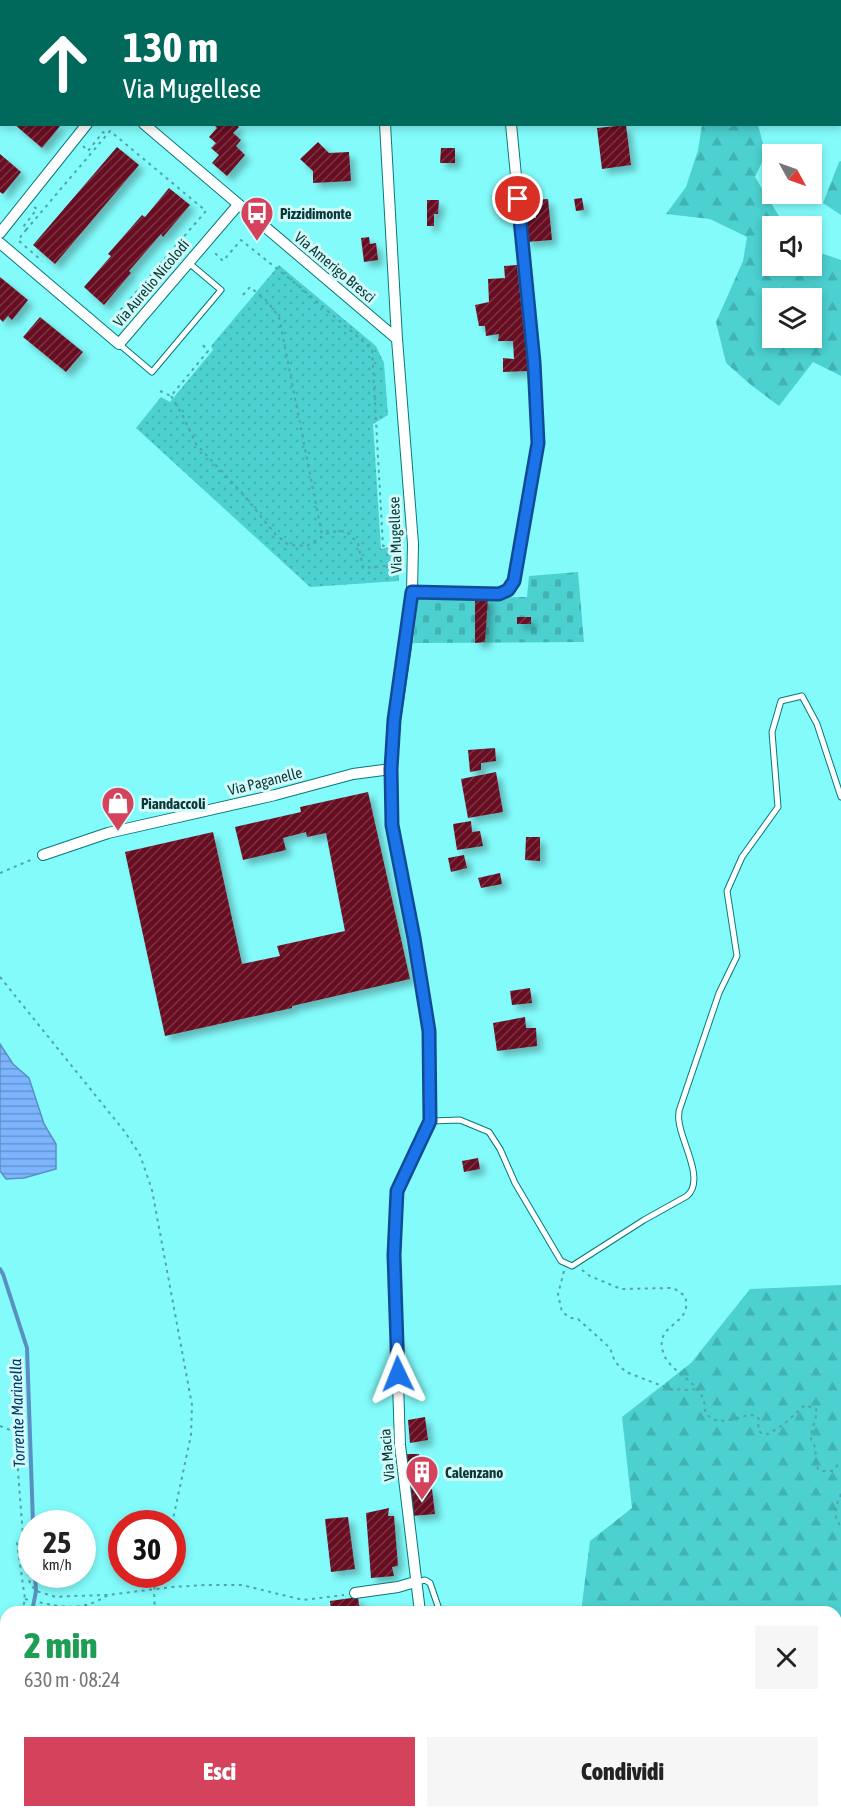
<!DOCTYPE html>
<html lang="it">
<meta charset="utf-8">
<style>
body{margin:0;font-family:"Asap Condensed",sans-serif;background:#f6f6f6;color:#222;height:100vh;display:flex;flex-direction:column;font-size:22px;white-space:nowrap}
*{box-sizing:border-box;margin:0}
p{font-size:20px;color:#767676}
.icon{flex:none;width:33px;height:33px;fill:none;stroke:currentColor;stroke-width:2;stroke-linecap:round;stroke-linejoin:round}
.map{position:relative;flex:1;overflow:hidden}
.drawer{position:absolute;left:0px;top:1606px;width:842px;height:212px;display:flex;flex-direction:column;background:#fff;border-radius:18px 18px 0 0;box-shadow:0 3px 9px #0003}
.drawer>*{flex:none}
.banner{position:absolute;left:0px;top:0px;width:842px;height:126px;box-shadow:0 3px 9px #0003;background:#00695c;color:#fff;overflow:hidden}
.needle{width:39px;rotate:130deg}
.buttons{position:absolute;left:762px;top:144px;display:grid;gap:12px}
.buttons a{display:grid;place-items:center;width:60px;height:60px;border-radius:0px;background:#fff;box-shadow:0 3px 9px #0003;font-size:30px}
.speed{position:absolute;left:18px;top:1510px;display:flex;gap:12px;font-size:30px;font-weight:700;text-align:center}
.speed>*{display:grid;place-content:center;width:78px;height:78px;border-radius:50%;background:#fff;box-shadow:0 3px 9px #0003;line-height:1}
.speed small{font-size:15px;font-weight:400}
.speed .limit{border:9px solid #d22;background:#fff;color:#111}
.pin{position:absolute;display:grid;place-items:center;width:51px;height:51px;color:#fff;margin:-26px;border:3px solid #fff;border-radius:50%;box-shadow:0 2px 6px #0007}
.me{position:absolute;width:66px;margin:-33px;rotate:358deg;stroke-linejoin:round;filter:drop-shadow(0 0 4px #0008)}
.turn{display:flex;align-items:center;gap:21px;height:126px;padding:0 24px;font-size:27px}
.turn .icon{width:78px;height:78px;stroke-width:2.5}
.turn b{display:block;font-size:42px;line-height:51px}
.round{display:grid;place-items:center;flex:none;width:63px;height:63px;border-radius:0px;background:#f6f6f6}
.overview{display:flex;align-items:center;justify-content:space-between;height:102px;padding:0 24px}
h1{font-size:36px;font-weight:800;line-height:45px;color:#1e9e55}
.primary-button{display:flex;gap:12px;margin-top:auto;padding:12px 24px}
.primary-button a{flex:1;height:69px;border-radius:0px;background:#d4435b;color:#fff;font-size:24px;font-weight:800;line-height:69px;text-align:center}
.primary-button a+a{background:#f6f6f6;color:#222}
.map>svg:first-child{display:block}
</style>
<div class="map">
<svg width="841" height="1817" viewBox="0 0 841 1817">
<defs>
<pattern id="grass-dots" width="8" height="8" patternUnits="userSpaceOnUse" patternTransform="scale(1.5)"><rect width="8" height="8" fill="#4cd0d0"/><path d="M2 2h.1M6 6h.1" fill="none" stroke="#41b3b3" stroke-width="1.8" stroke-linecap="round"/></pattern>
<pattern id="forest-firs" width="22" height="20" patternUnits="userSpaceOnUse" patternTransform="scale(1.5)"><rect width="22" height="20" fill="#4cd0d0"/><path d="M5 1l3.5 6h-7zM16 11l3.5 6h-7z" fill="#41b3b3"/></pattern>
<pattern id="cemetery-stones" width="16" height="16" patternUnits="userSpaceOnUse" patternTransform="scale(1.5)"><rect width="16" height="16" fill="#4cd0d0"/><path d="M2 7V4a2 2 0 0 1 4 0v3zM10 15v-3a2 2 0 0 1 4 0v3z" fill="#41b3b3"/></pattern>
<pattern id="water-rules" width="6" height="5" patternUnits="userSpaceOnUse" patternTransform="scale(1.5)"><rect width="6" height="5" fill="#7cb5fe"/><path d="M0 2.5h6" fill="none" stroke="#6494ce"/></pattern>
<pattern id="building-hatch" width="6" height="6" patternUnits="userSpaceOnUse" patternTransform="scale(1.5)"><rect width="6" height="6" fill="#691023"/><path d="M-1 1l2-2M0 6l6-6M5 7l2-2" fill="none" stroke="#793443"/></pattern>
<filter id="shadow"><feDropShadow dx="5.5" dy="5.5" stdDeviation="3" flood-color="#0004"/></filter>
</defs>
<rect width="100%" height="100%" fill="#83fbfb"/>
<path fill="url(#grass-dots)" d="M279 265 376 346 384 363 388 415 373 424 381 549 397 545 399 581 310 587 136 428 161 397 170 402 213 350 211 346Z"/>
<path fill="url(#forest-firs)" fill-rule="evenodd" d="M702 125H758L766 154 755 177 785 226H772V266H812V250L841 260V376L813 362 779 406 751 385 726 363 716 322 743 261 747 237 710 219 666 214 686 187 698 150ZM772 298H812V338H772Z
M841 161V215L823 203 839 162Z
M841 1285V1817H546L538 1812H836V1612H581L590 1541 632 1508 622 1417 691 1363 750 1289Z"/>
<path fill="url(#cemetery-stones)" d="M578 572 584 642 413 643 418 598 527 597 529 576Z"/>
<path fill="url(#water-rules)" stroke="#5b8fc2" stroke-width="1.5" d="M0 1044 13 1064 29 1078 44 1124 56 1144V1169L24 1178 6 1179 0 1171Z"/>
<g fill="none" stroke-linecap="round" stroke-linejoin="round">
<path stroke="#5b8fc2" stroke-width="4" d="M0 1269 3 1274 27 1348 33 1524
M32 1612 36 1591 35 1575
M0 1797 6 1763"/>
</g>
<path fill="url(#building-hatch)" filter="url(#shadow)" d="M14 124H59L60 126 42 148Z
M213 124H236L239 127 233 133 241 140 236 146 245 155 227 176 212 163 219 155 211 148 216 143 209 137 217 128Z
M626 125 631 165 602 169 597 128Z
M318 142 329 153 349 152 351 181 313 183V171L300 159Z
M117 147 139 165 55 264 33 245Z
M441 148H455V163H440Z
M0 154 21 172 3 194 0 192Z
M169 188 190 205 163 237 161 234 129 271 131 273 104 305 84 287 111 256 108 254 142 215 145 217Z
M582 198 584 210 576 211 574 199Z
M548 199 552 240 526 242 524 219 536 218 534 200Z
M427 200H439L438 214H434V226H427Z
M369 237 370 244 376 243 378 260 364 262 361 238Z
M517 265 528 371 503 372V358L514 359 513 341H498L499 334 486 336 485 326H479L475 305 489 302 488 279 505 278 504 266Z
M0 277 28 300 12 320 8 316 3 322 0 319Z
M40 317 83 352 66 372 23 337Z
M475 597H488L485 642 475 643Z
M517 617H531V624H517Z
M495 748 496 761 481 763V770L470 772 468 750Z
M496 772 503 812 468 818 461 779Z
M368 792 410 979 292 1006V1008L165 1036 125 852 213 832 242 964 280 956 277 946 345 931 326 833 307 837 306 832 283 838 286 850 243 860 235 827 301 812 300 807Z
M471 821 472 832 480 831 483 846 457 850 453 824Z
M526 837H540V861L525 860Z
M464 855 467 868 451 872 448 858Z
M500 873 502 884 481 888 478 878Z
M530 988 532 1003 512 1005 510 991Z
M525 1017 526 1028H536L537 1046 497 1051 493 1023Z
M478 1158 480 1169 464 1172 462 1161Z
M425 1417 428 1440 410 1443 408 1420Z
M406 1454H419L420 1469H407Z
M425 1476V1484H428L429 1488 432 1489 435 1514 412 1516 408 1478Z
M389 1508 388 1516H394L398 1566 392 1567 394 1576 371 1578 366 1513Z
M348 1517 355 1569 331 1572 325 1519Z
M358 1597 360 1612H331L330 1601Z"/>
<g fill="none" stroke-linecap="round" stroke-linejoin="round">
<g stroke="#087879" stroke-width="7">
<path id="service" d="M119 344 152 372 221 290 189 263
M430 1121 460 1120 489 1132 500 1149 515 1183 561 1261 572 1266 644 1220 687 1196C706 1180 680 1140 679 1121 678 1118 679 1115 679 1111L719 993 737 956 727 891 742 857 778 807 772 732 781 701 802 696 817 724 841 797
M417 1582 425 1580 430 1583 440 1612
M504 1812 506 1817"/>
</g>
<g stroke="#087879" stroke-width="12">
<path id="minor" d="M383 0V2
M0 2 2 3
M312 2 361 0
M525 2V0
M144 124 397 339
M385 124 397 339 413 544 412 592 406 646 395 720 391 769 392 825 414 938 429 1031 430 1121 397 1191 394 1255 400 1445 420 1612
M0 233 87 124
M0 243 119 344 238 205
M412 592 499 594 508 590 515 581 538 443 534 362 511 124
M43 855 108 833 275 795 353 774 391 769
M355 1593 398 1587 415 1582
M439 1817V1812"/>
</g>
<path stroke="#50a5a5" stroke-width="2" stroke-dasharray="3 4.5" stroke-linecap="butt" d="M0 48 2 49
M83 146 88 151 103 132 105 134
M34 207 37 209 23 227 26 230 18 240 42 261
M26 230 110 131 206 211 111 321 109 320
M243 295 250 287 267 301 279 317 322 535
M160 391 171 396 208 351 201 343
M171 396 183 416 196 444 242 493 276 535 289 545 307 546 330 532 346 531 358 543 363 568 396 565 395 544 383 546 372 349 301 288 241 240 223 261 214 252
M0 873 33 859
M0 977 125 1132 140 1155 152 1190 192 1405 191 1435 172 1524
M582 1270 590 1276 621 1289 670 1288 675 1289 685 1296C694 1326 654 1322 663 1352 669 1374 707 1382 705 1412 718 1430 737 1415 754 1415L759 1419 758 1429 761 1433 768 1434 783 1425 805 1405 816 1409C818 1419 810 1429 811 1439 812 1442 815 1445 815 1448 816 1455 816 1462 818 1469L822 1471H832L841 1462
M564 1271 558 1294 562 1312 571 1318 578 1319 610 1348 615 1362 626 1372 670 1389 690 1390 696 1389
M0 1426 15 1432 23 1536 30 1584 36 1591 56 1597 73 1596 108 1595 172 1587 206 1585H242L303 1600 344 1595
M841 1494C835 1509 832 1513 841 1527
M25 1599C57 1606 79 1614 108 1595
M22 1612 25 1599 17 1543 23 1536
M155 1612 154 1590 158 1575
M0 1740 6 1700
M261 1812 266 1817"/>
<use href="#service" stroke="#fff" stroke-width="5"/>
<use href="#minor" stroke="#fff" stroke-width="10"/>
</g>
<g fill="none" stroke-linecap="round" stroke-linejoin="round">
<g stroke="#114b97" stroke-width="15">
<path id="route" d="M398 1374 394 1255 397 1191 430 1121 429 1031 414 938 392 825 391 769 394 720 412 592 499 594 508 590 514 581 538 443 534 362 518 199"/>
</g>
<use href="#route" stroke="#1a73e8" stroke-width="10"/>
</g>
<defs>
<g id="bus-pin" transform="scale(1.725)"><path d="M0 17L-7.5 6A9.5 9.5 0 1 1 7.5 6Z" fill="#d4435b" stroke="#d1fbfb"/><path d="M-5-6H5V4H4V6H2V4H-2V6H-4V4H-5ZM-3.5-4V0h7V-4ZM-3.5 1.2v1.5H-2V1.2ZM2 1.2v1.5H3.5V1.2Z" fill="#fff"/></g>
<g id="shop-pin" transform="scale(1.725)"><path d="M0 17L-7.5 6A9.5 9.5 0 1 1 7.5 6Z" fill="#d4435b" stroke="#d1fbfb"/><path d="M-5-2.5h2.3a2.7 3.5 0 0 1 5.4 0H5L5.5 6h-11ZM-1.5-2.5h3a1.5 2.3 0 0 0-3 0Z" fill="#fff"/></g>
<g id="building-pin" transform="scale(1.725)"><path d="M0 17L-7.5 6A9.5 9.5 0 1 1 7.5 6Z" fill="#d4435b" stroke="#d1fbfb"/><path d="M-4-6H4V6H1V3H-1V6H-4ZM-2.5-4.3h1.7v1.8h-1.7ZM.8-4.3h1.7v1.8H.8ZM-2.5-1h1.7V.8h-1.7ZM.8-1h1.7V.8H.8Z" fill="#fff"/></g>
</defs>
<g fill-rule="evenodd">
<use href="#bus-pin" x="257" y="213"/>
<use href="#shop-pin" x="118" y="803"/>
<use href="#building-pin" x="422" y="1472"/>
</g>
<g text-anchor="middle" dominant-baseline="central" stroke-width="6" stroke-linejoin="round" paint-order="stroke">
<g font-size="15" font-weight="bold" fill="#0e3636" stroke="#d1fbfb" text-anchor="start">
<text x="280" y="213">Pizzidimonte</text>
<text x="141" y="803">Piandaccoli</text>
<text x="445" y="1472">Calenzano</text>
</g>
<g font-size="15" fill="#0e3636" stroke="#d1fbfb">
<text transform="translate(335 267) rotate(40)">Via Amerigo Bresci</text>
<text transform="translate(151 283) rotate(-50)">Via Aurelio Nicolodi</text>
<text transform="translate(395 535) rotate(-92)">Via Mugellese</text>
<text transform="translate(265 781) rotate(-14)">Via Paganelle</text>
<text transform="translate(387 1455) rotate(-95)">Via Macia</text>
</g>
<g font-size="16" font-style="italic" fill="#02366e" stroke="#d1fbfb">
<text transform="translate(17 1413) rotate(-92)">Torrente Marinella</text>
</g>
</g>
</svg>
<div class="buttons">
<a><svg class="needle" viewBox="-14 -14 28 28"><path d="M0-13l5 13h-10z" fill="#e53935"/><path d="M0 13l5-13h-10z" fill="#767676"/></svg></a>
<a><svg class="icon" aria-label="sound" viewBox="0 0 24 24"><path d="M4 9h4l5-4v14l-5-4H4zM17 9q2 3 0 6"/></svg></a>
<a><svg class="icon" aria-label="layers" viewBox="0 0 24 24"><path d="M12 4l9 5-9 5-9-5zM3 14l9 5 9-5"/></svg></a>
</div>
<div class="speed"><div>25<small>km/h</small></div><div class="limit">30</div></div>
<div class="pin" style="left:518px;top:199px;background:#d93025"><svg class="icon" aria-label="arrive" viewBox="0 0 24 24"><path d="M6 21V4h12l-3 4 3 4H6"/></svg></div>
<svg class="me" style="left:398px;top:1374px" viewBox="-20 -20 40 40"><path d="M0-17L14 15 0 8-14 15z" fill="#1a73e8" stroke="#fff" stroke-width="4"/></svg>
<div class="banner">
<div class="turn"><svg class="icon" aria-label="ahead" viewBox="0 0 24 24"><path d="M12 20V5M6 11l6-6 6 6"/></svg><div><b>130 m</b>Via Mugellese</div></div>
</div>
<section class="drawer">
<div class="overview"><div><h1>2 min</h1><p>630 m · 08:24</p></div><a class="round"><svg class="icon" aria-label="close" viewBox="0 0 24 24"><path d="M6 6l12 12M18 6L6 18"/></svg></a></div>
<div class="primary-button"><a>Esci</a><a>Condividi</a></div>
</section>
</div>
